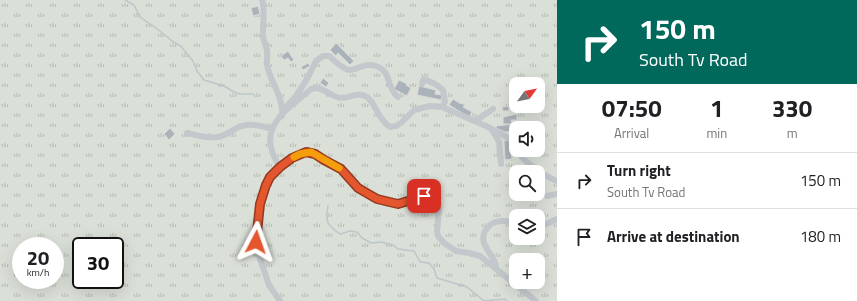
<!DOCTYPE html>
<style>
body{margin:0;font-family:"Titillium Web",sans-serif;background:#f2f2f2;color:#202124;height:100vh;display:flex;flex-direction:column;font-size:15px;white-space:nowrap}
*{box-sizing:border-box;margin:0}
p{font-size:13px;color:#757577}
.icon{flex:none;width:22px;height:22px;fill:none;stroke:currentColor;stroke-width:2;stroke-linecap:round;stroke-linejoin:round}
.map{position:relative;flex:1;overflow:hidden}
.side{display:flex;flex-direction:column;background:#fff;width:300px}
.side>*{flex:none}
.top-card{background:#00695c;color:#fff;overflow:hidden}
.needle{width:26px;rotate:57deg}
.fabs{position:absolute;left:509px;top:77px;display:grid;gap:8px}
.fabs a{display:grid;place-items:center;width:36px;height:36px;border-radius:8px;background:#fff;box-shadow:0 4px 16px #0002;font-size:20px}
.speed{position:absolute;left:12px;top:237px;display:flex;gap:8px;font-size:20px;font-weight:700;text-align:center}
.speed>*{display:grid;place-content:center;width:52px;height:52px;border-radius:50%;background:#fff;box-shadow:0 4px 16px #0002;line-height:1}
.speed small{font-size:10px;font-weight:400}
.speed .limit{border:2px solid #111;border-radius:6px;background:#fff;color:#111}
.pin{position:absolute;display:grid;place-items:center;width:34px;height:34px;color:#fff;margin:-17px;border-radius:8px;box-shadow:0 2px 6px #0006}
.me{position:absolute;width:44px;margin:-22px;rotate:4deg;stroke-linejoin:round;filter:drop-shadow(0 0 3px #0008)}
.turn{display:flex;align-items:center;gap:14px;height:84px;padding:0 16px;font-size:18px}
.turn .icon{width:52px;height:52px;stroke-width:2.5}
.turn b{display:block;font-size:28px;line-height:34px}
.eta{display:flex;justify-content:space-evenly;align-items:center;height:68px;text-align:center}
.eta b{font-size:24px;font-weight:700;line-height:28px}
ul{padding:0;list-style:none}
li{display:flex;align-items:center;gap:12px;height:56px;padding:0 16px;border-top:1px solid #e0e0e0}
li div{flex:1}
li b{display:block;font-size:15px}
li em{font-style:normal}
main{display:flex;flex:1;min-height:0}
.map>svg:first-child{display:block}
</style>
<main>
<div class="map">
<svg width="557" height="301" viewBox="0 0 557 301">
<defs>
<pattern id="park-tufts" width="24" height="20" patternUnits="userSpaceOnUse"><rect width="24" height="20" fill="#dadfd7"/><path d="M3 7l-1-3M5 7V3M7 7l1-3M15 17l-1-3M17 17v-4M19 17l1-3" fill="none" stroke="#b4b9b4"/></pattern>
</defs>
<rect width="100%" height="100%" fill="#fafaf8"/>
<path fill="url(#park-tufts)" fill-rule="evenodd" d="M0 0H557V301H0ZM516 84H538V106H516ZM516 128H538V150H516ZM516 172H538V194H516ZM516 216H538V238H516ZM21 246H55V280H21ZM81 246H115V280H81ZM516 260H538V282H516Z"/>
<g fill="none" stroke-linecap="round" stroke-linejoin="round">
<path stroke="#bbc7cb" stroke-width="1.5" d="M125 0 134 5 140 17 160 31 172 41 182 47 183 49 193 61 197 71 204 80 224 86 234 92 240 94H253
M328 206C325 222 327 225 340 234L350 231 357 232 362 238 371 243 381 242 393 245 398 249 414 251 420 262 429 263 434 269 437 278 467 287 484 301 505 299 507 301"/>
</g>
<path fill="#aab3b9" stroke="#dcdcda" d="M258 6 260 14 253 16 251 8Z
M336 43 354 61 350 65 338 53 336 56 330 50Z
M288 51 294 60 291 62 288 58 284 60 281 56Z
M308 63 310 66 303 70 301 67Z
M323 78 329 83 326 87 320 83Z
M399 80 407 84 406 85 411 88 407 96 394 89Z
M419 86 436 90 435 94 442 95 441 100 417 95Z
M453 99 461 104V103L465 105 463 107 472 112 469 117 449 105Z
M509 106V111H503L502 107Z
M517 114V120H511L512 124H503V117Z
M515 124 516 131 505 132 496 128V126Z
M170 128 175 134 169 140 164 134Z
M510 140 512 159 505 160 504 141Z"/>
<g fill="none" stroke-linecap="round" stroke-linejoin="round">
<path stroke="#c3c8cc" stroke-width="6" d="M262 0C266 13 262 24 263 37 264 42 267 47 267 52 268 57 266 61 267 65 270 82 284 97 282 116
M422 84 423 80C429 80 438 85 443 90L445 102 442 107
M286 107 296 96 307 79 316 61 323 56H329C334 60 342 69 349 70 358 70 364 62 376 66 392 71 386 88 398 97
M475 121 493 109
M492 130 499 142 501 164
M187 133C197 135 208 139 218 137 224 136 230 132 235 129 247 122 259 125 272 129
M518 150C520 161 547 177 557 181
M280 167C254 129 284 112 311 89 323 86 327 94 337 97 347 101 355 91 365 96 376 101 376 118 390 127L396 126 401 123 414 110 430 106 442 107 486 126 516 142
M547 196 557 194
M538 225H544L557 219
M496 269C498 256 472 243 489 226 497 219 507 221 516 222
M280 301 269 285 257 250 256 232 260 204 266 185 275 171 292 158 306 152 315 154 324 161 341 169 358 188 377 199 397 204 419 197 433 198 436 200 439 209 437 231 438 236 444 243 456 251 469 253 480 256 536 301"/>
</g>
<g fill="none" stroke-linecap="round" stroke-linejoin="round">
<g stroke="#94391e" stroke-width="10">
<path id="route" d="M256 242 260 204 266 185 270 177 280 167 292 158 306 152 315 154 324 160 341 169 358 188 377 199 398 204 424 196"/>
</g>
<use href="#route" stroke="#e4572e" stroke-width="7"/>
<path stroke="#f59e0b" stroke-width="7" d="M294 157 300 154 311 152 339 168"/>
</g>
</svg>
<div class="fabs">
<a><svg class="needle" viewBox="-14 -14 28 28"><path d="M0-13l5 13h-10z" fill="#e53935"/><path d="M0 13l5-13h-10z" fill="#757577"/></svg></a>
<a><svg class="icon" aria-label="sound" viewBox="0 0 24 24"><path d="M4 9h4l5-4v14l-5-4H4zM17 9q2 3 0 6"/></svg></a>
<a><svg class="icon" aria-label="search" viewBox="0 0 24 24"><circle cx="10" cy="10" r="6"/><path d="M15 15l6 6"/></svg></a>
<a><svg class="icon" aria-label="layers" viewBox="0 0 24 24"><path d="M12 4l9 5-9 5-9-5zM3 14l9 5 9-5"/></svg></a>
<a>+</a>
</div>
<div class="speed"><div>20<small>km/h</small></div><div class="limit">30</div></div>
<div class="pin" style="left:424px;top:196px;background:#d93025"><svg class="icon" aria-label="arrive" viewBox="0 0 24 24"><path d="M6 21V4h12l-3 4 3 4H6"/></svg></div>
<svg class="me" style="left:256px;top:242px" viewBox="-20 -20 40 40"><path d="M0-17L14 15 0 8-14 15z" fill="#e4572e" stroke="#fff" stroke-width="4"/></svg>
</div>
<section class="side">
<div class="top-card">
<div class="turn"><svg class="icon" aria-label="right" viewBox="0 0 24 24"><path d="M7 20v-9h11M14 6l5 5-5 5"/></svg><div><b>150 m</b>South Tv Road</div></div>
</div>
<div class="eta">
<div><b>07:50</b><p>Arrival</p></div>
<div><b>1</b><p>min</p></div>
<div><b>330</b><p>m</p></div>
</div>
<ul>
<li><svg class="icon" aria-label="right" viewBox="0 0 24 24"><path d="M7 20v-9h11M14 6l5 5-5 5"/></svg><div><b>Turn right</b><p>South Tv Road</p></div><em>150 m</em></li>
<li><svg class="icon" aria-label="arrive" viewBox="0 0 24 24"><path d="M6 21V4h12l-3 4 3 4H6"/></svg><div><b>Arrive at destination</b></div><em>180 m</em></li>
</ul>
</section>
</main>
